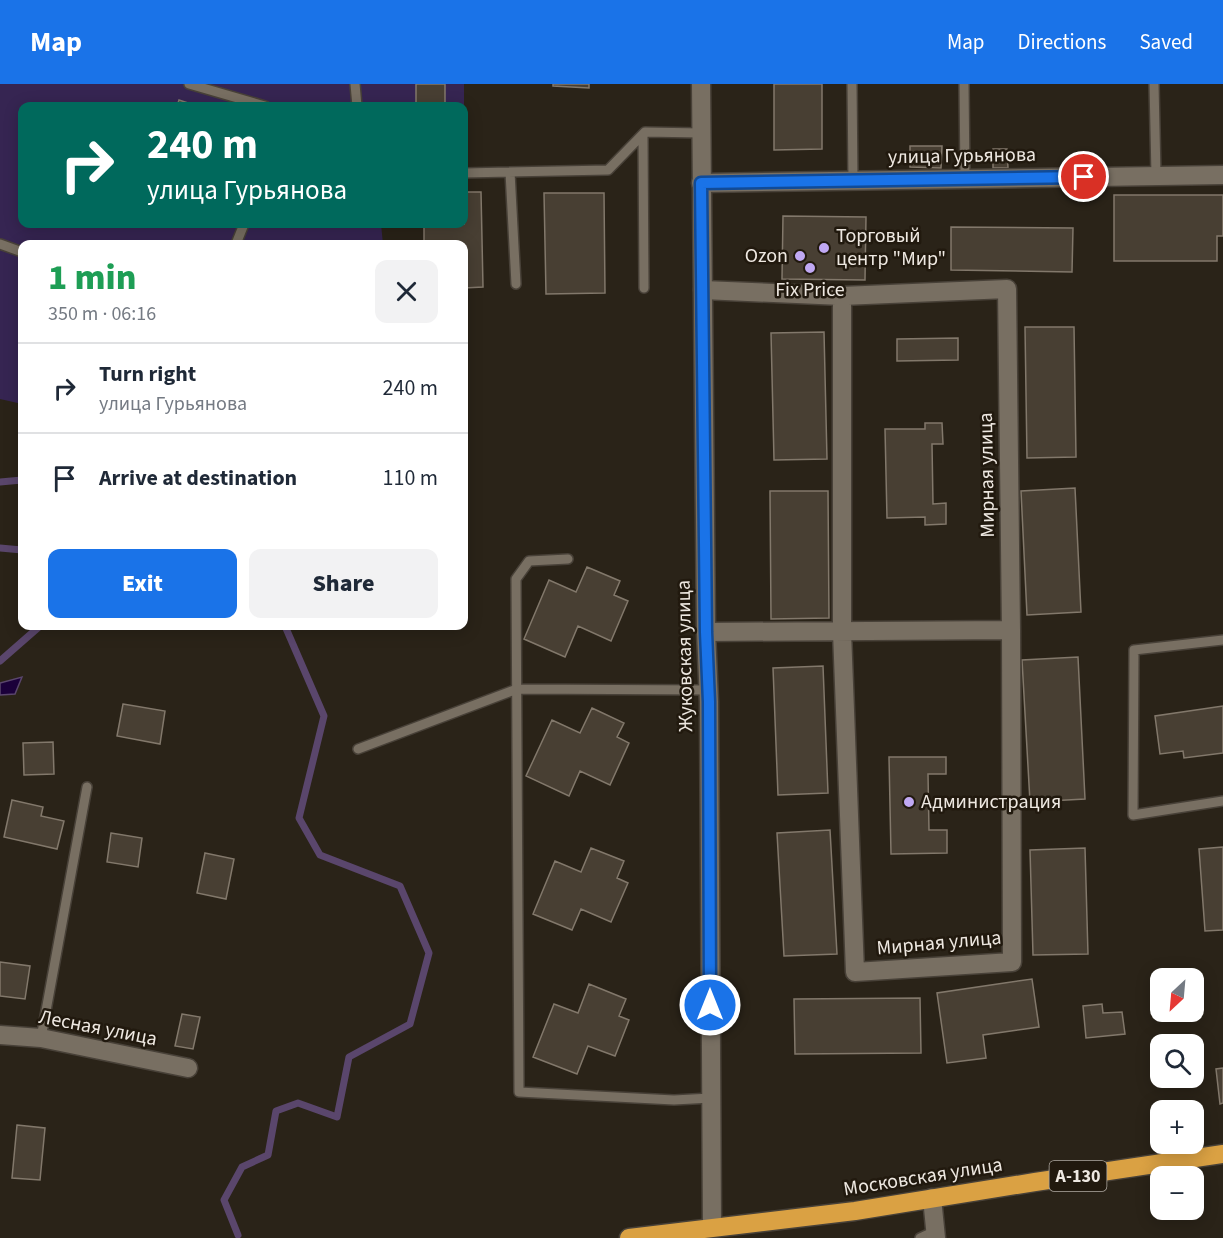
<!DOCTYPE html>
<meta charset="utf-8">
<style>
body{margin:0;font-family:"Source Sans 3",sans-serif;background:#f2f2f3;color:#1f2937;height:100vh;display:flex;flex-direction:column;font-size:22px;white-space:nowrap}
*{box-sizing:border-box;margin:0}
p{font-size:20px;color:#747a83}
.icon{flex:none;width:33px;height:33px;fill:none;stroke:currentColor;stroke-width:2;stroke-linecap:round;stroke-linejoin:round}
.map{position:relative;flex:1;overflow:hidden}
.panel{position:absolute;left:18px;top:156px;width:450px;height:390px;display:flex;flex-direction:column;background:#fff;border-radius:12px;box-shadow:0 3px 15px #0003}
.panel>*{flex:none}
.top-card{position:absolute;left:18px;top:18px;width:450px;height:126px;border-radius:12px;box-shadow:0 3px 15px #0003;background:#00695c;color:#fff;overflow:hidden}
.needle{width:39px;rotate:206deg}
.controls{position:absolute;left:1150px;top:884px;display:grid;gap:12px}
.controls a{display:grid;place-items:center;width:54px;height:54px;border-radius:12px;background:#fff;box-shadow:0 3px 15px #0003;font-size:30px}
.pin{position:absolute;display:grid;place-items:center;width:51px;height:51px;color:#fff;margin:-26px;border:3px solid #fff;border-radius:50%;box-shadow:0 2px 6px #0007}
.me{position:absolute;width:66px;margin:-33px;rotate:0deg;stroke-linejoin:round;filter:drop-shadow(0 0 4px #0008)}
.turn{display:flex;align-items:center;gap:21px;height:126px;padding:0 30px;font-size:27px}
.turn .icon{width:78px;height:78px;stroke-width:2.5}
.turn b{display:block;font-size:42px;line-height:51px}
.round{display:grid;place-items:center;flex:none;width:63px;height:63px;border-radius:12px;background:#f2f2f3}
.head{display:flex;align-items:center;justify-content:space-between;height:102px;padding:0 30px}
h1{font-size:36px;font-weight:800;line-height:45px;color:#1e9e55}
.button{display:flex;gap:12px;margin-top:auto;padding:12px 30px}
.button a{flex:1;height:69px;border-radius:12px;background:#1a73e8;color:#fff;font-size:24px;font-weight:800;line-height:69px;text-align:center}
.button a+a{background:#f2f2f3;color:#1f2937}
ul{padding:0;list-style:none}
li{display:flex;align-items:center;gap:18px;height:90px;padding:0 30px;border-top:2px solid #e0e1e3}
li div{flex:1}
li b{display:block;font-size:22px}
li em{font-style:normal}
header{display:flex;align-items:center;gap:36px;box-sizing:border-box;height:84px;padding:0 30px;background:#1a73e8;color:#fff}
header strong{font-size:28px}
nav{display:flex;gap:33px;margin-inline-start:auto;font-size:21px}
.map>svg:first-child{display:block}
</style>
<header>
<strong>Map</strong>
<nav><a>Map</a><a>Directions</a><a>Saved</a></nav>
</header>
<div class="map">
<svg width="1223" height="1154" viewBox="0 0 1223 1154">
<rect width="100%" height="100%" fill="#2a2318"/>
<path fill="#362552" d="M0 0H464V23L22 22V140H381L383 160H22V320L0 315Z"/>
<path fill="#1b003a" stroke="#5a466c" stroke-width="1.5" d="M22 593 15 610 0 611V599Z"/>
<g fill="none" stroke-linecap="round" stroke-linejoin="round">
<path stroke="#5a466c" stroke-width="7" d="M0 398 22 396
M0 464 22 466
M0 577 40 542
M238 1151 224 1116 242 1083 268 1071 276 1027 298 1019 337 1033 349 973 410 940 429 869 400 802 320 771 299 734 324 632 285 542"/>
</g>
<path fill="#483f33" stroke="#82786b" stroke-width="1.5" d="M416 0H445V22H416Z
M553 0H589V4L553 2Z
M774 0H822V65L774 66Z
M179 16 197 22H177Z
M910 62H942L941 84 910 83Z
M993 65H1007L1008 84H993Z
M464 108H481L483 203 464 204V160H424V140H464Z
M544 109H604L605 209 546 210Z
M1114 111H1223V152H1217V177H1114Z
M783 132 866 133 865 196 782 195Z
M951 143 1073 144 1072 188 951 186Z
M1025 243H1074L1076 373 1027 374Z
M824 248 827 375 774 376 771 249Z
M958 254V276L897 277V255Z
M925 339H942L943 360H932L933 420 946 419V440L925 441V433L887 434 885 345H925Z
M1075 404 1081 528 1027 531 1021 407Z
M770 407H828L829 534 771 535Z
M587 483 620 497 614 511 628 517 611 557 578 542 565 573 524 555 549 496 576 508Z
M1078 573 1085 715 1030 718 1022 576Z
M823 582 828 709 778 711 773 584Z
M123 620 165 627 160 660 117 652Z
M1223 622V669L1184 674 1183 667 1160 670 1155 632Z
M592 624 624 639 617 653 629 659 610 701 580 687 569 712 526 692 552 636 580 649Z
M53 658 54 690 24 691 23 659Z
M889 673H946V690H928L929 746H947V769L891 770Z
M12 716 43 723 41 732 64 737 57 765 4 753Z
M830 746 837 870 784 872 777 749Z
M111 749 142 754 138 783 107 778Z
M1223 763V846L1205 847 1199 765Z
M591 764 624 777 617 794 628 799 611 838 581 825 572 846 533 830 555 777 581 788Z
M1085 764 1088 870 1033 871 1030 766Z
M205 769 234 775 226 815 197 809Z
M0 878 30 882 25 915 0 912Z
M1032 895 1039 943 983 951 986 974 947 979 937 909Z
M589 900 626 915 619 932 629 936 615 972 588 962 577 990 533 973 554 920 578 929Z
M920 914 921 969 795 970 794 915Z
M1102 920 1103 929 1122 928 1125 950 1086 954 1083 922Z
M182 930 200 933 193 965 175 962Z
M1223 984V1019L1220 1020 1216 985Z
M17 1041 45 1044 40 1096 12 1094Z"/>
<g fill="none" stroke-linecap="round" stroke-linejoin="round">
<g stroke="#484138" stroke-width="12">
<path id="lane" d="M189 0 265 22
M355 0 357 22
M852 0 853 96
M964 0 965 94
M1154 0 1156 91
M643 51 644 204
M510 88 516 200
M464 89 608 86 645 48 701 49
M0 160 22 168
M236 160 244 140
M568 475 529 477 516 495 519 1008 674 1016 711 1014
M1223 556 1134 566 1133 731 1223 717
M358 665 517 605 709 606
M41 954 87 703
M920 1154 935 1147"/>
</g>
<g stroke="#484138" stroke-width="21">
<path id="street" d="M701 99 1223 91
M703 206 842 212 1007 205 1011 546 1012 878 855 888 842 548V212
M706 548 1011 546
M0 951 41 954 188 984
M932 1114 936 1154"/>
</g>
<g stroke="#484138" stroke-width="21">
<path id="secondary" d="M701 0 706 548 709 618 712 1143"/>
</g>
<g stroke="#484138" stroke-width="21">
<path id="highway" d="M629 1154 855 1127 1035 1098 1223 1070"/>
</g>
<use href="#lane" stroke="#786f62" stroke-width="9"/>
<use href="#street" stroke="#786f62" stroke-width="18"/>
<use href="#secondary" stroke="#786f62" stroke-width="18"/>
<use href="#highway" stroke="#daa143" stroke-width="18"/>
</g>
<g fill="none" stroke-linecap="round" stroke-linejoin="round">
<g stroke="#114b97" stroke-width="15">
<path id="route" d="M710 921 709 618 706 548 701 99 1084 93"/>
</g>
<use href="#route" stroke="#1a73e8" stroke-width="10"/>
</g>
<g fill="#c0a8f3" stroke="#21190e" stroke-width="2">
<circle cx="824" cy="164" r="6"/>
<circle cx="800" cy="172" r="6"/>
<circle cx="810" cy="184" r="6"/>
<circle cx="909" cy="718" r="6"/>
</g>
<g text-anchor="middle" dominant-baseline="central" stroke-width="5" stroke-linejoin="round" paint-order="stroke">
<rect fill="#21190e" stroke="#b0aaa2" stroke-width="1.5" x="1049.5" y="1077" width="57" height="30" rx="4.5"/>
<g font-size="18" font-weight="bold" fill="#eee8e1">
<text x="1078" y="1092">А-130</text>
</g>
<g font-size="20" fill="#eee8e1" stroke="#21190e">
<text transform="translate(962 72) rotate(-1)">улица Гурьянова</text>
<text transform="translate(987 391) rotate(-91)">Мирная улица</text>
<text transform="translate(685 572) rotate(-91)">Жуковская улица</text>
<text transform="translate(939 859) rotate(-5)">Мирная улица</text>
<text transform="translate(98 944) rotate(11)">Лесная улица</text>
<text transform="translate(923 1093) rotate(-9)">Московская улица</text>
</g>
<g font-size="20" fill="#eee8e1" stroke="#21190e" text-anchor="start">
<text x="836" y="152">Торговый<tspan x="836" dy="23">центр "Мир"</tspan></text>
<text x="788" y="172" text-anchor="end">Ozon</text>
<text x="810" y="206" text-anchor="middle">Fix Price</text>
<text x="921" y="718">Администрация</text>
</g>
</g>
</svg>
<div class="controls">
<a><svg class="needle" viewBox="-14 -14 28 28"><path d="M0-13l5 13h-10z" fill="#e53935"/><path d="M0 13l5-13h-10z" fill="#747a83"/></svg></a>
<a><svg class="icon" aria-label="search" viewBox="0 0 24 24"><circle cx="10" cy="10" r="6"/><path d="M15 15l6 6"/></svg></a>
<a>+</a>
<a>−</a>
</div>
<div class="pin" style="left:1084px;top:93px;background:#d93025"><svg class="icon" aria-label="arrive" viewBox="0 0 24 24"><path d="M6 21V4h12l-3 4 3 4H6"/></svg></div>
<svg class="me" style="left:710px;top:921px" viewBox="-20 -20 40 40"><circle r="17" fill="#1a73e8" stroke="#fff" stroke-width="3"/><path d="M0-11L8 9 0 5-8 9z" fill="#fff"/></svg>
<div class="top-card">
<div class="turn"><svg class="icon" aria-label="right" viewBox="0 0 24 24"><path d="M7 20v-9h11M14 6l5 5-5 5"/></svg><div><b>240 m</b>улица Гурьянова</div></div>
</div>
<section class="panel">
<div class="head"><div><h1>1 min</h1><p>350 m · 06:16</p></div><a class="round"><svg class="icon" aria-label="close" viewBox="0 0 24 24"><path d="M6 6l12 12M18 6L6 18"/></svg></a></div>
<ul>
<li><svg class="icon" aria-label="right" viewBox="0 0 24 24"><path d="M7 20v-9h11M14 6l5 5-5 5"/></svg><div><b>Turn right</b><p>улица Гурьянова</p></div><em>240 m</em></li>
<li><svg class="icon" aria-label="arrive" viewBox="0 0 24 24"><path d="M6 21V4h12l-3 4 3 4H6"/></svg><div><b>Arrive at destination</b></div><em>110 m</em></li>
</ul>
<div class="button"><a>Exit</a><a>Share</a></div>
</section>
</div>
